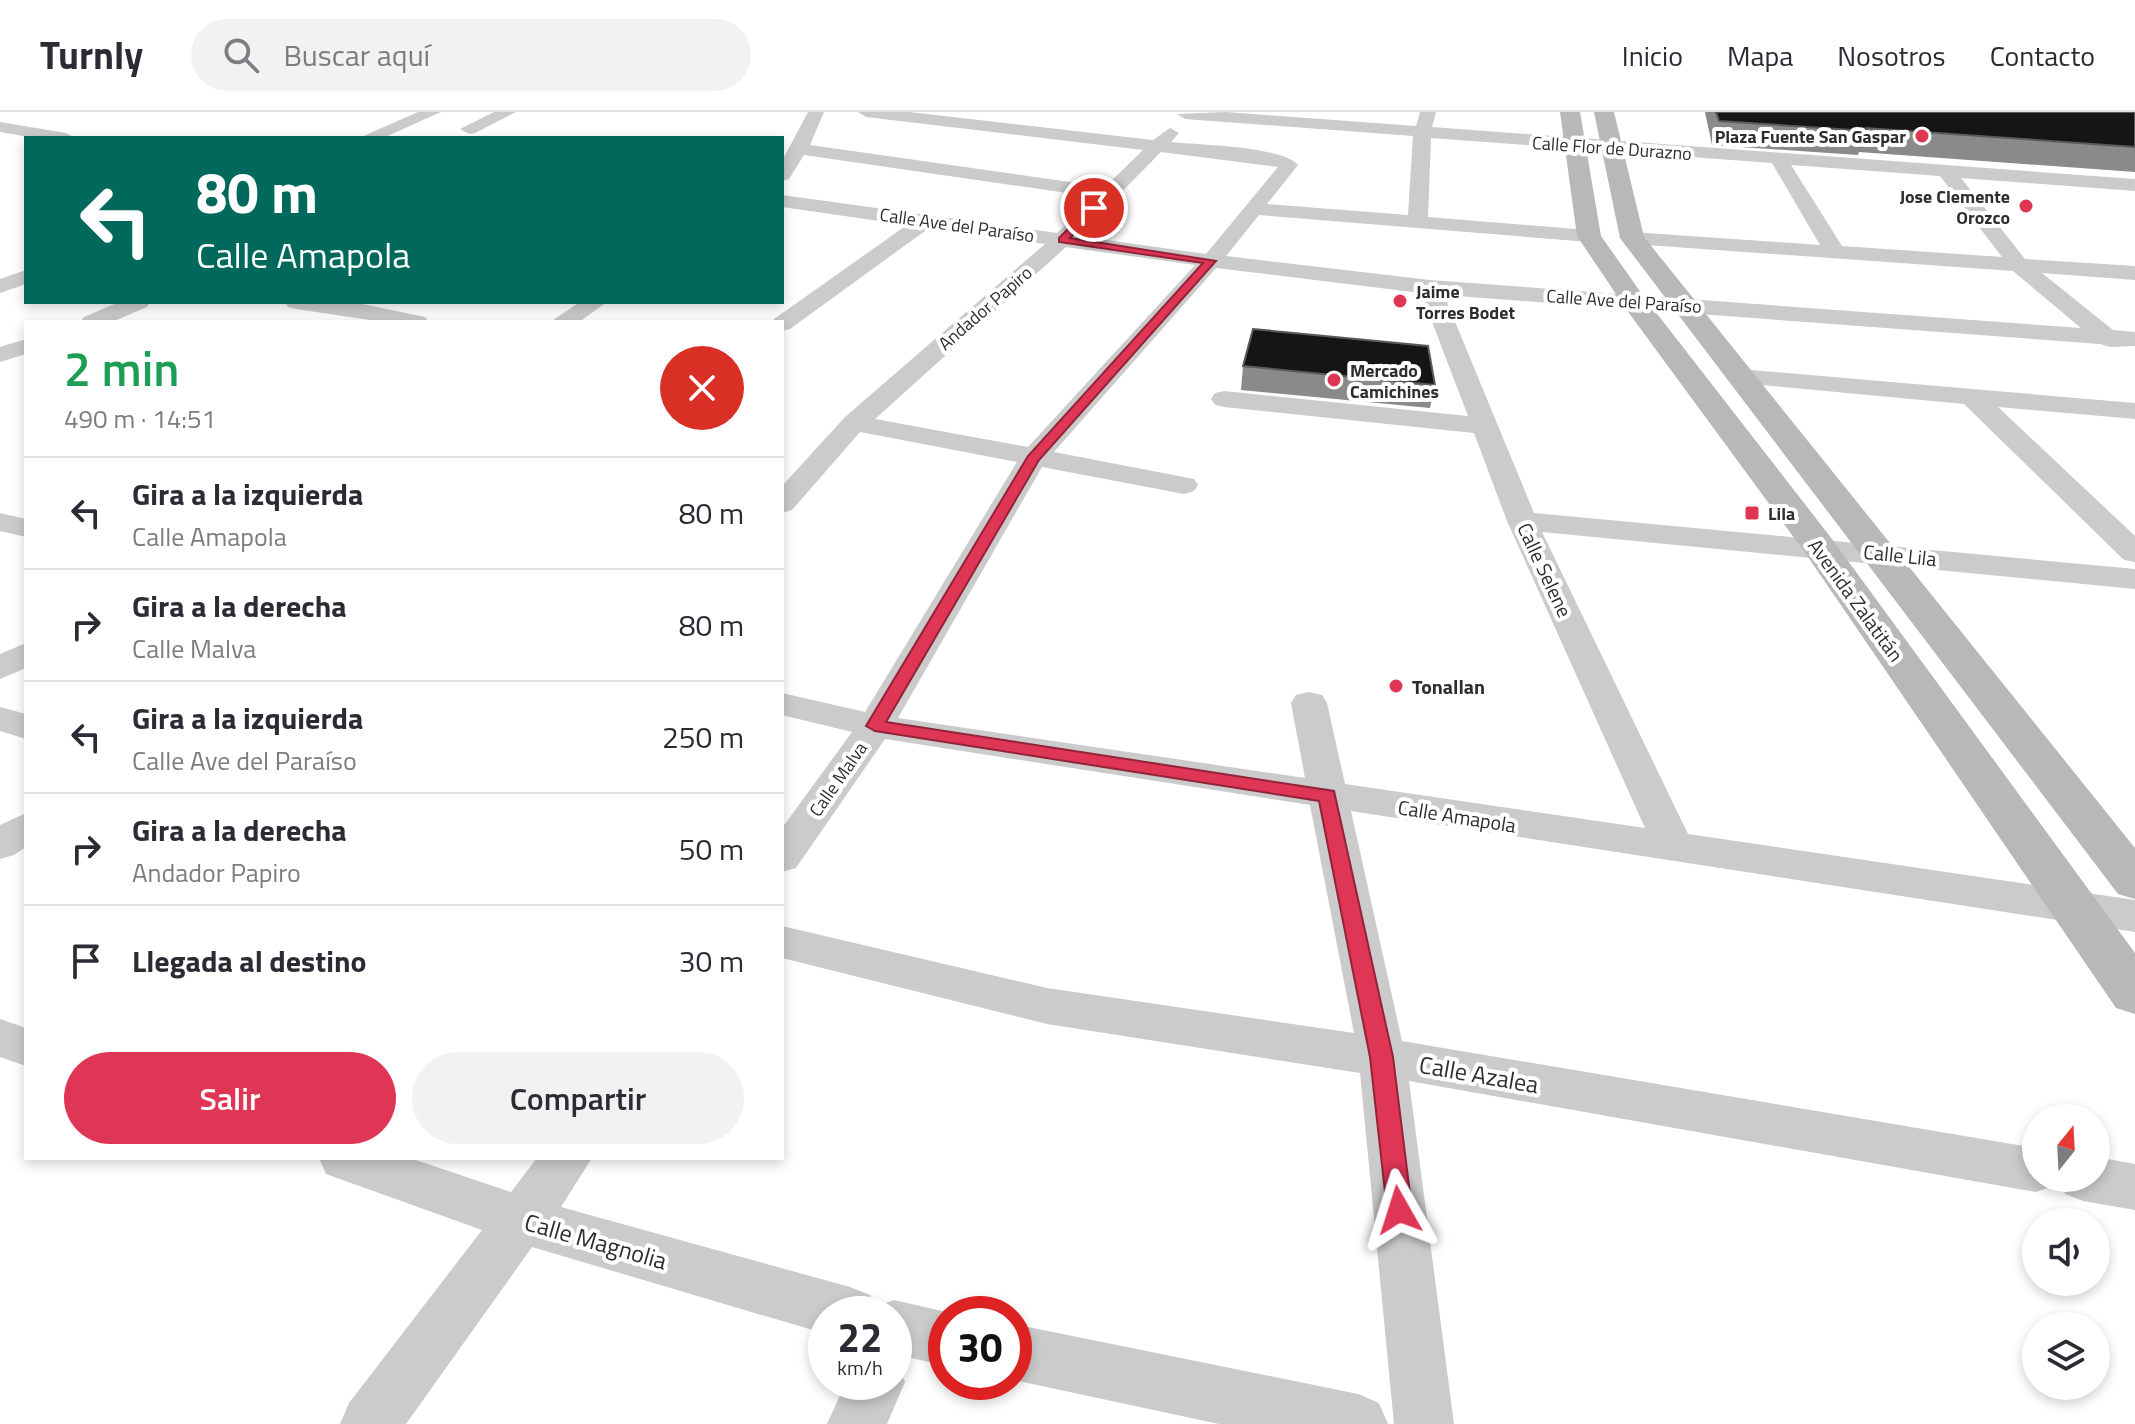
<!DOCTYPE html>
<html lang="es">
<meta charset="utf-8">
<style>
body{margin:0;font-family:"Titillium Web",sans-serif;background:#f2f2f3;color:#2b2b33;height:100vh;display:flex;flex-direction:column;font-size:30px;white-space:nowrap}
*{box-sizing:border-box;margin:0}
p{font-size:26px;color:#7c7c81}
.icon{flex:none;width:44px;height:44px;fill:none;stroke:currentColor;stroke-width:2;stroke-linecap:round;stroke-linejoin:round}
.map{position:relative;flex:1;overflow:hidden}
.sheet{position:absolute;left:24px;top:208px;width:760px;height:840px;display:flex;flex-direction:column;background:#fff;border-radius:0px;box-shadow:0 4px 12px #0003}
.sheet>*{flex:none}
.top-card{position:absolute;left:24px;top:24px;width:760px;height:168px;border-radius:0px;box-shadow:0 4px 12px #0003;background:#00695c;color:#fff;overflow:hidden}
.needle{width:52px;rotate:18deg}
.tools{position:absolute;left:2022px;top:992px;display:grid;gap:16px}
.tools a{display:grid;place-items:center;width:88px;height:88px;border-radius:50%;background:#fff;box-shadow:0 4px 12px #0003;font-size:40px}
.speed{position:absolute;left:808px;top:1184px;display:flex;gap:16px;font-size:40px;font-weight:700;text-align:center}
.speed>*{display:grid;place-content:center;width:104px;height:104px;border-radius:50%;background:#fff;box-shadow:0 4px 12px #0003;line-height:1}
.speed small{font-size:20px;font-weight:400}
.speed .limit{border:12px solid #d22;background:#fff;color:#111}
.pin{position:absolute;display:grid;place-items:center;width:68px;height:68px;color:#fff;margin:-34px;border:4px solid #fff;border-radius:50%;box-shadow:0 2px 8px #0007}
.me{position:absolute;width:88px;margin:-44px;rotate:354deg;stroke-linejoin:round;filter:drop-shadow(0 0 6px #0008)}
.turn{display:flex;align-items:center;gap:28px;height:168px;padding:0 40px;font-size:36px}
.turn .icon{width:104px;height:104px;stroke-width:2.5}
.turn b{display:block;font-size:56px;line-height:68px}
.round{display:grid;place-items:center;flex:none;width:84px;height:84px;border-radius:42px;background:#f2f2f3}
.head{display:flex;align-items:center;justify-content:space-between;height:136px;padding:0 40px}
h1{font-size:48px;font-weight:600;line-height:60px;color:#1e9e55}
.primary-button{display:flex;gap:16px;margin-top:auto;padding:16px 40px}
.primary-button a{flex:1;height:92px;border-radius:48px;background:#e03656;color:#fff;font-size:32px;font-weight:600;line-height:92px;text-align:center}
.primary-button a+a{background:#f2f2f3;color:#2b2b33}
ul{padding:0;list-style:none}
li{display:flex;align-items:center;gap:24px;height:112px;padding:0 40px;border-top:2px solid #e1e1e2}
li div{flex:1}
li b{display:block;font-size:30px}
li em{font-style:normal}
header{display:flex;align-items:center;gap:48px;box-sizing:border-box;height:112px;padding:0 40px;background:#fff;border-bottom:2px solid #e1e1e2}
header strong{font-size:38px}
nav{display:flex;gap:44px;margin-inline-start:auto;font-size:28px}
.search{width:560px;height:72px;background:#f2f2f3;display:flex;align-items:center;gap:20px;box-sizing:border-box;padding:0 28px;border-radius:44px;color:#7c7c81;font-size:30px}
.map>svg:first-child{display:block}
</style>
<header>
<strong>Turnly</strong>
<div class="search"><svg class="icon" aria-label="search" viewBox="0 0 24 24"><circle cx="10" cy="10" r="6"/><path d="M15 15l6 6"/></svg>Buscar aquí</div>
<nav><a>Inicio</a><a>Mapa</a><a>Nosotros</a><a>Contacto</a></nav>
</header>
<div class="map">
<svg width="2135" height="1312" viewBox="0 0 2135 1312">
<rect width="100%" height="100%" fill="#fff"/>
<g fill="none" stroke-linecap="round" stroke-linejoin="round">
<path fill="#cbcbcb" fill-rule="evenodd" d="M418 0H441L383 26H359Z
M494 0H516L475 21 469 22 460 17Z
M808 0H824L810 33 1105 75 1143 38 866 5 858 0H909L1153 28 1170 16 1179 21 1171 30C1199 33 1281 34 1298 53L1267 92 1408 103 1413 24 1185 7 1177 2 1226 0 1416 14 1420 0H1436L1432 15 2135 67V79L1961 66 2025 147 2135 154V168L2042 161 2113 218 2135 220V234L2110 235 2100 232 1444 183 1534 401 2135 457V477L1542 420 1688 722 2135 788V820L1351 699 1402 929 2036 1036V1066H2096V1045L2135 1052V1098L2083 1089 2065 1082 2058 1066 2054 1074 2036 1080 1409 969 1454 1312H1394L1360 961 1047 912 782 846V814L1047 876 1354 921 1310 693 885 627 796 756 782 760V716L852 620 782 603V581L865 600 1017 350 860 320 792 398 782 401V374L845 305 1045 132 929 116 790 217 782 219V210H772L774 207 907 113 782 95V83L1057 121 1095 85 804 43 789 67 782 69V49ZM1431 26 1772 51 1820 133 1632 120 1622 126 1632 132 2013 159 2081 216 1430 168 1226 144 1259 103 1589 130 1599 124 1589 118 1428 105ZM1161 40 1278 55 1206 142 1078 124ZM1791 53 1940 64 2002 145 1842 134ZM1066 135 1195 153 1028 335 875 307ZM1216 156 1421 181 1468 304 1224 279 1215 281 1211 287 1215 293 1224 295 1474 321 1507 409 1645 716 1345 672 1327 591 1322 583 1309 580 1296 583 1291 591 1305 666 898 606 1042 355 1184 382 1194 379 1198 373 1194 367 1054 340Z
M0 10 66 21 75 26H35L0 20Z
M26 158V172L0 181V167Z
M119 190H150L147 195 112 210H80L84 205Z
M285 190H353L425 205 429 210H383L296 197 288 195Z
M580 190H607L579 210H550Z
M26 227V242L0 250V235Z
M1740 257 2135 291V307L1998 295 2135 424V450L2124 448 1964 292 1731 270 1727 265 1731 260Z
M0 401 26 407V425L0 419Z
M26 531V556L0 567V542Z
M0 595 26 602V627L0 619Z
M26 701V735L14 743 0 747V713Z
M0 907 26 916V954L0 945Z
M319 1046H410L511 1080 537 1046H592L561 1095 850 1175 870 1183 875 1195 894 1188 955 1202H946V1254L894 1242V1202H826V1222L532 1135 406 1312H340L349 1291 482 1118 326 1062Z
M1014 1212 1358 1282 1379 1291 1388 1312H1219L1014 1268Z
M894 1248 905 1270 887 1312H827L846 1270H894Z"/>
<path fill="#b8b8b8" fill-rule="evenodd" d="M1560 0H1580L1601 124 1644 185 1832 427 2135 841V902L2116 896 1806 442 1626 197 1577 124Z
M1594 0H1614L1644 125 2135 736V787L2118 782 1620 126Z"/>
</g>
<path fill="#8a8a8a" d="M1705 0H2135V60L1859 40 1858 43 1712 33Z
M1243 254 1435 273 1430 296 1241 278Z"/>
<path fill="#151515" stroke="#5b5b5b" stroke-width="2" d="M1716 0H2135V35L1866 16 1867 19 1719 9Z
M1253 217 1428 234 1435 273 1243 254Z"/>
<path fill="#e03656" stroke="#922338" stroke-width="2" d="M1091 94 1099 96 1070 126 1216 149 1039 348 886 610 1334 679 1393 945 1412 1098 1408 1106 1399 1109 1390 1106 1387 1098 1370 945 1319 689 875 619 866 614 1028 344 1203 151 1059 130V126Z"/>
<g fill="#e03656" stroke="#fff" stroke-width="3">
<circle cx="1922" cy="24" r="8"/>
<circle cx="2026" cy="94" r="8"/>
<circle cx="1400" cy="189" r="8"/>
<circle cx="1334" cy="268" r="8"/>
<rect x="1744" y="393" width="16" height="16" rx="4"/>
<circle cx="1396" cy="574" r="8"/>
</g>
<g text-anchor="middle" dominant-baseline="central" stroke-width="8" stroke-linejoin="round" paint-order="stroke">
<g font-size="18" font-weight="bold" fill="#2e2e2e" stroke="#fff" text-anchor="start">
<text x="1906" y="24" text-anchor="end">Plaza Fuente San Gaspar</text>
<text x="2010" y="84" text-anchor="end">Jose Clemente<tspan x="2010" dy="21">Orozco</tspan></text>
<text x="1416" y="179">Jaime<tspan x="1416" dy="21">Torres Bodet</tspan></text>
<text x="1350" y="258">Mercado<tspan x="1350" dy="21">Camichines</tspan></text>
<text x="1768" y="401">Lila</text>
</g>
<g font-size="18" fill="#2e2e2e" stroke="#fff">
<text transform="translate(1612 36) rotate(4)">Calle Flor de Durazno</text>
<text transform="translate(957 113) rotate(8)">Calle Ave del Paraíso</text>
<text transform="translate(1624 189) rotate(4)">Calle Ave del Paraíso</text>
<text transform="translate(985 196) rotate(-41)">Andador Papiro</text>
<text transform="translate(838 667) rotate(-55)">Calle Malva</text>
</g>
<g font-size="20" fill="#2e2e2e" stroke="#fff">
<text transform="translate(1900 443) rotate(6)">Calle Lila</text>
<text transform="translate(1545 458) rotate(65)">Calle Selene</text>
<text transform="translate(1856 488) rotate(54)">Avenida Zalatitán</text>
<text transform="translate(1457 704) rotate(9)">Calle Amapola</text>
</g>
<g font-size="20" font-weight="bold" fill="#2e2e2e" stroke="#fff" text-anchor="start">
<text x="1412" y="574">Tonallan</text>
</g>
<g font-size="24" fill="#2e2e2e" stroke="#fff">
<text transform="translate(1479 962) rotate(10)">Calle Azalea</text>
<text transform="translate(596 1129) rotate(16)">Calle Magnolia</text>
</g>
</g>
</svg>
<div class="tools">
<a><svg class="needle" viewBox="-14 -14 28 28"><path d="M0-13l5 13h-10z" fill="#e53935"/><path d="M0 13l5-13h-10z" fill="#7c7c81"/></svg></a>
<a><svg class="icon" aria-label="sound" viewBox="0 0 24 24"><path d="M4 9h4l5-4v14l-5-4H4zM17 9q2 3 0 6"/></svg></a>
<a><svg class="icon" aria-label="layers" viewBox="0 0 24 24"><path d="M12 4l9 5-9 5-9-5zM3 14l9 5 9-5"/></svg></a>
</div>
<div class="speed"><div>22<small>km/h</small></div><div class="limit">30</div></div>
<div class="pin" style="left:1094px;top:96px;background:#d93025"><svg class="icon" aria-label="arrive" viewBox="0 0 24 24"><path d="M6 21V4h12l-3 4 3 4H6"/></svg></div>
<svg class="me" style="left:1399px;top:1098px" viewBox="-20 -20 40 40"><path d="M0-17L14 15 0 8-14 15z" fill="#e03656" stroke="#fff" stroke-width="4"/></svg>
<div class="top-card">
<div class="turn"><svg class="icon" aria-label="left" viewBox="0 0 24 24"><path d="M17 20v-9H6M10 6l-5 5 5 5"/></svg><div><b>80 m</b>Calle Amapola</div></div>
</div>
<section class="sheet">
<div class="head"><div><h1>2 min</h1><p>490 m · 14:51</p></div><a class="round" style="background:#d93025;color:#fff"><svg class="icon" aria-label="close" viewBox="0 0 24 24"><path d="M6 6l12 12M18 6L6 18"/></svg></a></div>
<ul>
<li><svg class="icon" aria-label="left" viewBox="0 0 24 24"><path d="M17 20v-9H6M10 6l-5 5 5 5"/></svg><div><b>Gira a la izquierda</b><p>Calle Amapola</p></div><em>80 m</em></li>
<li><svg class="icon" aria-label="right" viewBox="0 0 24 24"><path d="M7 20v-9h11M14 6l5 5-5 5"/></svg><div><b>Gira a la derecha</b><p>Calle Malva</p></div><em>80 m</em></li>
<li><svg class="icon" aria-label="left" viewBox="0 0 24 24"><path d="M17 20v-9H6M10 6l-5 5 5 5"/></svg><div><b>Gira a la izquierda</b><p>Calle Ave del Paraíso</p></div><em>250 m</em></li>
<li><svg class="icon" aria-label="right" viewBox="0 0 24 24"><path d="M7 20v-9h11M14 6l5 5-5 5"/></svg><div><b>Gira a la derecha</b><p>Andador Papiro</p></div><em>50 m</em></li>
<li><svg class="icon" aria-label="arrive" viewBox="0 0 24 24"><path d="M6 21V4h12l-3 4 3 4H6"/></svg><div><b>Llegada al destino</b></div><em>30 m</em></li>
</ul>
<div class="primary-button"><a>Salir</a><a>Compartir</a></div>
</section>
</div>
